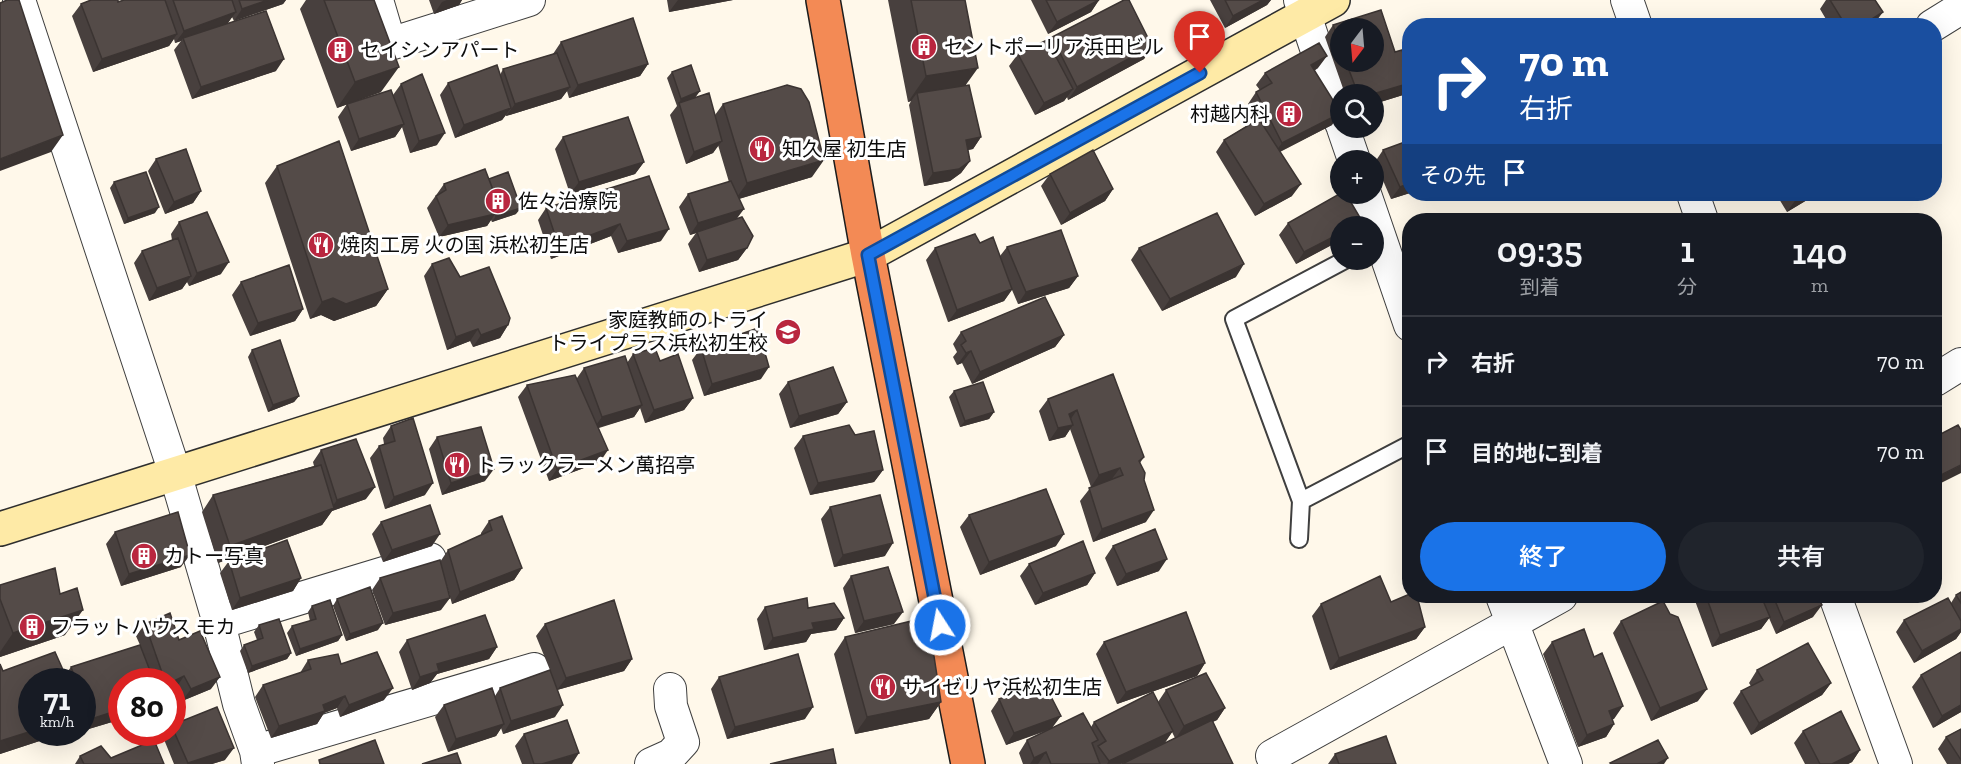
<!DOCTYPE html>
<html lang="ja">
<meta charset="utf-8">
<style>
body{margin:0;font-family:"Zilla Slab","Noto Sans JP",serif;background:#20242c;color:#f1f3f6;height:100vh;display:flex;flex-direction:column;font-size:22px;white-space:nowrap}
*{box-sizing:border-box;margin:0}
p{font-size:20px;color:#9ea1a6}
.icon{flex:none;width:33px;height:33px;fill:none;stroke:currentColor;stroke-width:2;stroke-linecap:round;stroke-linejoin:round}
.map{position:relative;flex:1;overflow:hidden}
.side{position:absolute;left:1402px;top:213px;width:540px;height:390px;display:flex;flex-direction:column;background:#171b24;border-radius:24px;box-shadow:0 6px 24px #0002}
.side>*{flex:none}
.guide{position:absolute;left:1402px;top:18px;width:540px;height:183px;border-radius:24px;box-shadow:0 6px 24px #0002;background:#1a4fa0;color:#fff;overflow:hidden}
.needle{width:39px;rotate:196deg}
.controls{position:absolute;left:1330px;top:18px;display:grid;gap:12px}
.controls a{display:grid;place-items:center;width:54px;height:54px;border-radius:50%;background:#171b24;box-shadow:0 6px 24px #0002;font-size:30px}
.speed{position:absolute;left:18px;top:668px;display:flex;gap:12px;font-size:30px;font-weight:700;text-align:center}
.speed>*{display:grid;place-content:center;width:78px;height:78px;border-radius:50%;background:#171b24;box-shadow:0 6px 24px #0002;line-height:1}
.speed small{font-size:15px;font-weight:400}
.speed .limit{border:9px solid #d22;background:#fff;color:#111}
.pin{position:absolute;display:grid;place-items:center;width:51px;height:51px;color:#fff;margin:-62px -26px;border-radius:50% 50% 50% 0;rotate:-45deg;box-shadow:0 0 6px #0007}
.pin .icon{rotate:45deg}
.me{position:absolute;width:66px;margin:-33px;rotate:349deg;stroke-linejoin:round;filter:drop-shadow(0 0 4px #0008)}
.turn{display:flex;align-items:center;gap:21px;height:126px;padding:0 18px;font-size:27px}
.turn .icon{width:78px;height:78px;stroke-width:2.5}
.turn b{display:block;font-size:42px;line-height:51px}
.then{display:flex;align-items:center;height:57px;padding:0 18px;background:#0003;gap:12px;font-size:22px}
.eta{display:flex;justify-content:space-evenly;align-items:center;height:102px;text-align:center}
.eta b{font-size:36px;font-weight:600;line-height:42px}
.primary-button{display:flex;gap:12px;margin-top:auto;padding:12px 18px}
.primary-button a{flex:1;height:69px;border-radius:36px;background:#1a73e8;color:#fff;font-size:24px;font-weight:600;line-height:69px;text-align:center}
.primary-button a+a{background:#20242c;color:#f1f3f6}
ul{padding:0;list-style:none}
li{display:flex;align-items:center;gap:18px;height:90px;padding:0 18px;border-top:2px solid #363941}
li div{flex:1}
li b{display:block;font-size:22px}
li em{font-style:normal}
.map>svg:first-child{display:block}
</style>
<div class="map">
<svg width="1961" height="764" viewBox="0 0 1961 764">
<rect width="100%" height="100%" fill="#fff8ea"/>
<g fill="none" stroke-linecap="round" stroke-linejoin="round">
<g stroke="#3f3f3f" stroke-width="20">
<path id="lane" d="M1301 501 1234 319 1345 260
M1299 539 1301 501 1410 444"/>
</g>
<g stroke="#3f3f3f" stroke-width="34">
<path id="street" d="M19 0 175 473 219 623 239 704 256 751 258 764
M377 0 390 44 529 0
M1300 0 1341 123
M1627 0 1636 26
M1932 26 1961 8
M1343 128 1354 160
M1365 194 1410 325
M1693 194 1702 220
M1935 380 1961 364
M1502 596 1566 764
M1835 596 1896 764
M219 623 430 559
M256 751 534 669
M1272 756 1561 596
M651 764 671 755 683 742 671 706 670 689"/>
</g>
<g stroke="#2e2e2e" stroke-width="36">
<path id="secondary" d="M0 529 868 255 1333 0"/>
</g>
<g stroke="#1d1d1d" stroke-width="36">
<path id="highway" d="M823 0 868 255 968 764"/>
</g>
<use href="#lane" stroke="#fff" stroke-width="16"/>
<use href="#street" stroke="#fff" stroke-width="32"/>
<use href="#secondary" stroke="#feeaa6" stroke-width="33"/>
<use href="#highway" stroke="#f38a55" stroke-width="33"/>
</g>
<path fill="#48403e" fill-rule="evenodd" d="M124 0H286L283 4 234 21 232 17 228 23 276 71 192 99 174 50 181 41 175 43 174 39 169 46 93 72 72 16 81 4 118 2Z
M306 0H374L381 92 337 108 300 9Z
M429 0H462L459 5 434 14Z
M667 0H733L669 12Z
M888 0H965L966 85 981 137 973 149 968 150 970 161 961 173 950 181 924 186 909 105 911 101 908 102Z
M1031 0H1099L1091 12 1048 34Z
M1210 0H1271L1267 5 1225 28Z
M1826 0H1875L1874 24 1873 26H1830L1820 9Z
M1381 10 1395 52 1402 50 1410 78V84L1403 95 1374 104V94H1345L1325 37 1333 25ZM1341 28H1374V62H1341Z
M1052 37 1152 46 1144 59 1068 100 1067 97 1064 101 1035 115 1009 66 1018 54 1048 42Z
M561 42 648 64 640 76 569 98 567 91 561 99 506 116V115L502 120 455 138 440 95 448 83 500 75 503 69 553 54Z
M1318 68 1314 71 1332 125 1280 152 1292 196 1255 216 1216 152 1224 140 1256 120 1248 104 1256 92 1260 90 1256 85 1265 73Z
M672 72 695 98 715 115 723 104 812 177 739 199 737 219 747 248 738 260 699 272 688 244 696 233 690 235 679 207 688 194 729 182 718 145 713 153 686 164 670 115 677 106 667 78Z
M401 84 437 145 410 153 402 127 395 137 351 151 338 117 347 104 393 95Z
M563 137 644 162 635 174 570 194 555 149Z
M1383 150 1410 193 1391 199 1375 162Z
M156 159 201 191 193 203 165 214 148 171Z
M277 166 388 289 376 306 334 321 321 315 310 319 265 183Z
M1050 174 1113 189 1105 201 1061 225 1041 186Z
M649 176 661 241 618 253 611 236 551 259 538 220 546 208Z
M489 179 516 214 492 222 491 220 487 226 439 237 427 208 444 184Z
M114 182 155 213 124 224 110 188Z
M1776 194H1817L1787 212Z
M179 222 221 274 189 286 187 282 182 289 149 301 134 263 142 251 172 240 171 234Z
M1288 223 1341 226V240L1296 264 1279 235Z
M980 243 1000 256 1007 247 1078 276 1069 288 1018 304 1012 290 1004 301 948 322 926 260 935 248Z
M1139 248 1236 277 1162 311 1131 260Z
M432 264 460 277 508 325 500 338 473 347 470 341 447 350 424 276Z
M241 282 303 309 295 321 250 336 232 295Z
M961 332 1064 335 1055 347 972 384 962 363 957 365 953 357 957 352 953 344Z
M701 348 761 379 704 396 692 360Z
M252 350 299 396 294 402 268 412 248 357Z
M633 354 660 361 693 398 684 410 645 423 640 408 634 417 599 428 600 462 549 481 518 397 527 385 577 378 584 368 627 363Z
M1113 374 1144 457 1140 463 1144 480 1146 522 1093 542 1080 501 1091 487 1070 429 1065 437 1049 441 1039 411 1048 399Z
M788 382 847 402 838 414 790 428 779 394Z
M954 391 994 412 989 419 960 427 949 397Z
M391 426 425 495 385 509 370 458 379 446 384 444 383 438Z
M855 435 883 470 874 482 810 495 794 448 803 436Z
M437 437 485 481 442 495 429 449Z
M321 450 366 499 332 511 322 525 218 563 202 512 213 495 314 466 313 462Z
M830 507 885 556 834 567 821 519Z
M969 515 1056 546 980 575 960 527Z
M489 521 522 568 514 580 452 604 445 579 441 610 385 625 372 590 380 578 440 562 448 550 481 535V533Z
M381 522 432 546 383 562 372 534Z
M115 532 181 567 121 586 106 544Z
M1113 546 1159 571 1117 586 1105 558Z
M229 561 301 578 293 591 232 610 220 573Z
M1029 564 1095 573 1087 585 1035 605 1020 576Z
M851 576 894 624 855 633 843 588Z
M1961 592V632L1956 639 1914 663 1896 632 1904 620 1951 603 1956 595Z
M1696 596H1817L1813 617 1776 634 1769 618 1761 629 1712 647 1694 598Z
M1877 596H1893L1881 603Z
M0 599 65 635 0 657Z
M337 599 378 630 346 641 333 606Z
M1391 602 1425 627 1416 639 1330 670 1312 616 1321 604Z
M312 606 342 635 338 641 296 656 287 633 292 626 310 621 308 612Z
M765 607 808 608 844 618 836 630 811 634 806 642 764 650 757 619Z
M1621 621 1698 701 1651 721 1613 633Z
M145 624 179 640 211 689 182 701 176 688 172 690V681H122V719L82 731V681H32V732H67L0 754V664L3 671 65 675 71 667 140 645 136 636Z
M545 624 632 659 624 671 557 690 555 717 503 734 501 728 496 736 448 752 435 717 444 705 495 696 500 688 550 670 536 636Z
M259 625 291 653 287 659 248 673 240 651 244 645 257 640 254 632Z
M845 637 941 702 929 719 855 734 834 654Z
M407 640 497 647 489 659 437 674 430 683 412 690 399 652Z
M1104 642 1205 663 1197 676 1117 704 1096 654Z
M1552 642 1614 719H1612L1614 724 1606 737 1578 747 1543 654Z
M308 660 341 664 384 700 340 717 337 708 324 713 317 724 271 738 255 697 263 685 300 673Z
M1757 670 1831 683 1822 695 1751 735 1733 703 1741 691 1751 686 1749 683Z
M1921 675 1961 712 1933 728 1912 687Z
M719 677 805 719 727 739 711 689Z
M1166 690 1225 708 1217 720 1121 764H1023L1019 753 1027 740 1052 729 1006 745 991 711 999 699 1052 728 1091 727 1094 722 1158 702ZM1172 732 1175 738 1165 743Z
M172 725 225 760 212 764H174L163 737 167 732H172Z
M1961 729V764H1947L1938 749 1946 737Z
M1803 731 1860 750 1852 762 1848 764H1805L1794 743Z
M524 734 572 764H522L515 746Z
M1335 754 1396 764H1328Z
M80 756 111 758 164 764H75Z"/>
<path fill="#3b3432" d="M268 0H286L283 4 234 21 242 9Z
M447 0H462L459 5 434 14 442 2Z
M678 0H733L669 12Z
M1099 0 1091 12 1048 34 1057 22Z
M1263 0H1271L1267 5 1225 28 1233 16Z
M236 12 227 24 183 38 181 41 175 43 184 31Z
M1883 12 1874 24 1873 26H1861Z
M177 34 169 46 93 72 102 59Z
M1152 46 1144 59 1068 100 1077 87Z
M1327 56 1318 68 1302 77 1311 65Z
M284 59 276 71 192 99 201 87Z
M648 64 640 76 569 98 578 85Z
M399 67 381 92 337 108 355 82Z
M978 68 960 93H917L911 101 908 102 926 76Z
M1410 83V84L1403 95 1374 104V94Z
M570 87 561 99 506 116 515 104Z
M1073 89 1064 101 1035 115 1044 103Z
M700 91 695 98 679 103 681 99Z
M511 108 502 120 455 138 464 125Z
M1341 113 1332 125 1273 155 1282 143Z
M404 124 395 137 351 151 359 139Z
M445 133 437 145 410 153 419 141Z
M63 135 51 152 0 171V159Z
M981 137 973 149 957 152 966 140Z
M722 141 713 153 686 164 694 152Z
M824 160 812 177 735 200 747 183Z
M970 161 961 173 950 181 924 186 933 173Z
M644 162 635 174 570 194 579 182Z
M1410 183V193L1391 199 1400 187Z
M1301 184 1292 196 1255 216 1264 204Z
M1113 189 1105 201 1061 225 1070 213Z
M201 191 193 203 165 214 174 202Z
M1801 194H1817L1787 212 1799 195Z
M499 206 495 214 487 226 439 237 448 225 493 207Z
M159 207 155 213 124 224 128 218Z
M521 208 516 214 492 222 496 216Z
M744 209 735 221 690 235 698 223Z
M620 224 611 236 551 259 559 247Z
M669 229 661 241 618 253 627 241Z
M1341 233V240L1296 264 1304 252Z
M747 248 738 260 699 272 707 260Z
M229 262 221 274 189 286 197 273Z
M1244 264 1236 277 1162 311 1170 299Z
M191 276 182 289 149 301 157 288Z
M1078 276 1069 288 1018 304 1026 292Z
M388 289 376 306 334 321 321 315 310 319 322 302 333 298Z
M1012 289 1004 301 948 322 957 310Z
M303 309 295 321 250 336 258 323Z
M508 325 500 338 473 347 481 335Z
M478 329 470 341 447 350 456 337Z
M1064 335 1055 347 972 384 980 372Z
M971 351 962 363 957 365 966 353Z
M769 367 761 379 704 396 712 384Z
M299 396 294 402 268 412 273 405Z
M693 398 684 410 645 423 654 410Z
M847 402 838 414 790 428 799 416Z
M642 405 634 417 593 429 602 417Z
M1077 410 1068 423 1069 414Z
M994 412 989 419 960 427 965 421Z
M1073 425 1065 437 1049 441 1058 428Z
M608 450 600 462 549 481 557 469Z
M1961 465V473L1935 486V478Z
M1120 468 1111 480 1091 487 1099 475Z
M494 469 485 481 442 495 451 483Z
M883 470 874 482 810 495 818 483Z
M433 483 425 495 385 509 394 497Z
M375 487 366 499 332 511 322 525 218 563 230 546 330 510 337 500Z
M1154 510 1146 522 1093 542 1102 529Z
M440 534 432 546 383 562 392 550Z
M1064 534 1056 546 980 575 989 562Z
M893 543 885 556 834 567 843 555Z
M190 555 181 567 121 586 129 574Z
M1167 559 1159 571 1117 586 1126 574Z
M522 568 514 580 452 604 460 592Z
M1095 573 1087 585 1035 605 1043 593Z
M301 578 293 591 232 610 240 598Z
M1886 596H1893L1881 603Z
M450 598 441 610 385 625 393 613Z
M1822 605 1813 617 1776 634 1784 622Z
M83 610 65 635 0 657V652L13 633Z
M903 612 894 624 855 633 864 621Z
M1770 617 1761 629 1712 647 1720 635Z
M844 618 836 630 811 634 806 642 764 650 773 638 812 623Z
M383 623 378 630 346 641 350 634Z
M1425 627 1416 639 1330 670 1339 658Z
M1961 629V632L1956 639 1914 663 1922 651Z
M342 635 338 641 296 656 300 649Z
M497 647 489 659 437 674 430 683 412 690 420 677 437 664Z
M291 653 287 659 248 673 252 666Z
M632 659 624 671 557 690 566 678Z
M1205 663 1197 676 1117 704 1126 692Z
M184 676 176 688 172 690V682Z
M220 677 211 689 182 701 191 689Z
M1831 683 1822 695 1751 735 1759 723Z
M393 688 384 700 340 717 349 705Z
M1707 689 1698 701 1651 721 1660 708Z
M345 696 337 708 324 713 317 724 271 738 279 726 323 705Z
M941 702 929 719 855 734 867 717Z
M563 705 555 717 503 734 511 721Z
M1961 705V712L1933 728 1942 716Z
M1623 706 1614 719 1600 723 1609 711Z
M813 707 805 719 727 739 735 727Z
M1225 708 1217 720 1176 738 1184 726Z
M122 709V719L82 731V728L88 720Z
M1061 716 1052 728 1006 745 1014 733Z
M504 724 496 736 448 752 456 739Z
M1614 724 1606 737 1578 747 1587 735Z
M32 731V732H67L0 754V741Z
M1173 731 1164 743 1121 764H1107L1109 761Z
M234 748 225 760 212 764H187L188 763Z
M1860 750 1852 762 1848 764H1832Z
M1046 752 1038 764H1030L1034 758Z
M579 753 572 764H542Z
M1668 758 1664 764H1657Z"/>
<path fill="#544b48" stroke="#3b3432" stroke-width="1.5" d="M7 0H19L63 135 0 159V3Z
M91 0H118V2L124 0H165L177 34 102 59 81 4Z
M173 0H232L236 12 184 31Z
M239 0H268L242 9Z
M324 0H374L399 67 355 82Z
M911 0H965L978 68 926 76Z
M1046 0H1099L1057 22Z
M1124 0H1129L1152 46 1077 87 1052 37Z
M1225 0H1263L1233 16Z
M1830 0H1875L1883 12 1861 26H1846Z
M1381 10 1395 52 1402 50 1410 78V83L1373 94H1358L1346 62H1374V28H1341V46L1333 25Z
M266 11 284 59 201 87 183 38Z
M633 18 648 64 578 85 561 42Z
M1619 22 1621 26H1612Z
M1047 40 1073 89 1044 103 1018 54Z
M1319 43 1327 56 1311 65 1341 113 1282 143 1256 92 1272 83 1265 73Z
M557 53 570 87 515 104 503 69Z
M497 65 511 108 464 125 448 83Z
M691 65 700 91 681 99 672 72Z
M422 74 445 133 419 141 401 84Z
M787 85 801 89 809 102 824 160 747 183 723 104Z
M969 85 981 137 966 140 970 161 959 169 933 173 917 93Z
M391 90 404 124 359 139 347 104Z
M709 93 722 141 694 152 679 103Z
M628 117 644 162 579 182 563 137Z
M1259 119 1301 184 1264 204 1224 140Z
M1410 140V183L1400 187 1383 150Z
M339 141 388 289 346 304 333 298 322 302 277 166Z
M186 149 201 191 174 202 156 159Z
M1093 150 1113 189 1070 213 1050 174Z
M485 169 499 206 493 207 495 214 448 225 436 196 446 190 444 184Z
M146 172 159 207 128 218 114 182Z
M508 172 521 208 496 216 495 212 499 206 489 179Z
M649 176 669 229 627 241 620 224 559 247 546 208Z
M731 181 744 209 698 223 688 194Z
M1341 193 1346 194 1362 221 1352 226H1341V233L1304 252 1288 223Z
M207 212 229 262 197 273 179 222Z
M1217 213 1244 264 1170 299 1139 248Z
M742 217 753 236 747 248 707 260 697 232Z
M1061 230 1078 276 1026 292 1007 247Z
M975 234 980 243 993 237 1012 289 957 310 935 248Z
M178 238 191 276 157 288 142 251Z
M449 258 460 277 489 267 510 318 508 325 481 335 478 329 456 337 432 264Z
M289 265 303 309 258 323 241 282Z
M1045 297 1064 335 980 372 971 351 966 353 961 345 966 341 961 332Z
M758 328 769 367 712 384 701 348Z
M280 340 299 396 273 405 252 350Z
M655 348 660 361 678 354 693 398 654 410 633 354Z
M625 356 642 405 602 417 584 368Z
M833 367 847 402 799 416 788 382Z
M1113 374 1144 457 1139 461 1145 473 1144 480 1154 510 1102 529 1089 488 1123 475 1120 468 1099 475 1077 410 1069 414 1073 425 1058 428 1048 399Z
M575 375 608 450 557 469 527 385Z
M983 382 994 412 965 421 954 391Z
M413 418 433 483 394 497 379 446 395 441 391 426Z
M849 425 855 435 874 431 883 470 818 483 803 436Z
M1958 425 1961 430V465L1935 478V437Z
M481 427 494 469 451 483 437 437Z
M356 439 375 487 337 500 321 450Z
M321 465 334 508 230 546 213 495Z
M1046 489 1064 534 989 562 969 515Z
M880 495 893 543 843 555 830 507Z
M430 505 440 534 392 550 381 522Z
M178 512 190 555 129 574 115 532Z
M502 516 522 568 460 592 448 550 492 530 489 521Z
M1155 529 1167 559 1126 574 1113 546Z
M287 540 301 578 240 598 229 561Z
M1083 541 1095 573 1043 593 1029 564Z
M1935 556 1938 563 1935 565Z
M440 560 450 598 393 613 380 578Z
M888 567 903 612 864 621 851 576Z
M55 568 60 594 77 588 83 610 13 633 0 599V585Z
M1380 576 1391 602 1410 594V596H1417L1425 627 1339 658 1321 604Z
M370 587 383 623 350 634 337 599Z
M1961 592V603L1956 595Z
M1706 596H1761L1770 617 1720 635Z
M1773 596H1817L1822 605 1784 622Z
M807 598 808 608 834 603 844 618 812 623 814 629 773 638 765 607Z
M1948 598 1961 621V629L1922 651 1904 620Z
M330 600 342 635 300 649 292 626 316 619 312 606Z
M614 600 632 659 566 678 545 624Z
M1663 601 1670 614 1678 617 1707 689 1660 708 1621 621Z
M1186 612 1205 663 1126 692 1104 642Z
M170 613 179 640 200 631 220 677 191 689 184 676 172 682 165 681 145 624Z
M485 615 497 647 437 664 439 671 420 677 407 640Z
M928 617 941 702 867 717 845 637Z
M279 619 291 653 252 666 244 645 263 638 259 625Z
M1584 629 1594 657 1602 653 1623 706 1609 711 1614 724 1587 735 1552 642Z
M1808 643 1831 683 1759 723 1741 691 1763 680 1757 670Z
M140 645 154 681H122V709L88 720 82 702V681H76L71 667Z
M55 652 68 681H32V731L0 741V664L3 671Z
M377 652 393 688 349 705 345 696 323 705 325 711 279 726 263 685 311 669 308 660 338 654 341 664Z
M1961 652V705L1942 716 1921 675Z
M798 654 813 707 735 727 719 677Z
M550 670 563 705 511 721 500 688Z
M1206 673 1225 708 1184 726 1166 690Z
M1044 683 1061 716 1014 733 999 699Z
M492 688 504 724 456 739 444 705Z
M1153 692 1173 731 1109 761 1098 746 1106 741 1094 722Z
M217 707 234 748 188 763 172 727V725Z
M1841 711 1860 750 1832 764H1820L1803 731Z
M1083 713 1098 740 1092 743 1100 764H1051L1046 752 1034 758 1027 740Z
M567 720 579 753 542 764H534L524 734Z
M1212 720 1233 764H1122Z
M1961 729V760L1946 737Z
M1386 736 1396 764H1339L1335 754Z
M154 740 164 764H84L80 756 101 746 111 758Z
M375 740 384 764H320L319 760Z
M1658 740 1668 758 1657 764H1611L1610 763Z
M833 749 836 764H770Z
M457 753 461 764H422Z"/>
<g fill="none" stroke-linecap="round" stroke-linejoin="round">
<g stroke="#114b97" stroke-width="15">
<path id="route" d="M940 625 868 255 1200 73"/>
</g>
<use href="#route" stroke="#1a73e8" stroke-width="10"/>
</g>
<defs>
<g id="building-disc" transform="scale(1.35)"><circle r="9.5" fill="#b9263f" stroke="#fff"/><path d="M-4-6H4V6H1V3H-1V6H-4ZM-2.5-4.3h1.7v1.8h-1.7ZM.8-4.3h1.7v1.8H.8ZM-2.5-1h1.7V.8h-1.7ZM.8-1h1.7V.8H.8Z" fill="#fff"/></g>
<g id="restaurant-disc" transform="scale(1.35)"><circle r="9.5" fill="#b9263f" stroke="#fff"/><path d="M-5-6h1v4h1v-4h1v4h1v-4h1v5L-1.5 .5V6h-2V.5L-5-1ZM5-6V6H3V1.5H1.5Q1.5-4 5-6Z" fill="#fff"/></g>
<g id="school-disc" transform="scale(1.35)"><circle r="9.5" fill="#b9263f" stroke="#fff"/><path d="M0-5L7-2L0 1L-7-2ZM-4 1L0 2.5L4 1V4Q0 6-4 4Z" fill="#fff"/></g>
</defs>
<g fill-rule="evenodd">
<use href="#building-disc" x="924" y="47"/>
<use href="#building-disc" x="340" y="50"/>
<use href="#building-disc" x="1289" y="114"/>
<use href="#restaurant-disc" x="762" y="149"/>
<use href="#building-disc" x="498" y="201"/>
<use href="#restaurant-disc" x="321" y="245"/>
<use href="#school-disc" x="788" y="332"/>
<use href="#restaurant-disc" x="457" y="465"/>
<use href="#building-disc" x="144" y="556"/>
<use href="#building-disc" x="32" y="627"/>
<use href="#restaurant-disc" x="883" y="687"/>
</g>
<g text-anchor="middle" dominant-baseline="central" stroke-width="6" stroke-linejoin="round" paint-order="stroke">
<g font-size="20" fill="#0c0c0c" stroke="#fff" text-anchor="start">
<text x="944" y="47">セントポーリア浜田ビル</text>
<text x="360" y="50">セイシンアパート</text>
<text x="1270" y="114" text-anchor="end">村越内科</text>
<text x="782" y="149">知久屋 初生店</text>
<text x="518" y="201">佐々治療院</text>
<text x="340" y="245">焼肉工房 火の国 浜松初生店</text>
<text x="768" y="320" text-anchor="end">家庭教師のトライ<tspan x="768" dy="23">トライプラス浜松初生校</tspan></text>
<text x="476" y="465">トラックラーメン萬招亭</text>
<text x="164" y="556">カトー写真</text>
<text x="51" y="627">フラットハウス モカ</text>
<text x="902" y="687">サイゼリヤ浜松初生店</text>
</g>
</g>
</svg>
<div class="controls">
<a><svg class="needle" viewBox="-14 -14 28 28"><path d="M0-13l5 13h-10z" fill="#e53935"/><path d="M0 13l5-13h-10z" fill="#9ea1a6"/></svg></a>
<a><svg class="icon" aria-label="search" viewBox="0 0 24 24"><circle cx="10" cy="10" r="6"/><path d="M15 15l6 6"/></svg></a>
<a>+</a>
<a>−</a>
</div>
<div class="speed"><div>71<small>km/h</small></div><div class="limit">80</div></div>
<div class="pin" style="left:1200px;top:73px;background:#d93025"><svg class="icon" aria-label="arrive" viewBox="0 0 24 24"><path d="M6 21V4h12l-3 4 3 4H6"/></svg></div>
<svg class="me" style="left:940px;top:625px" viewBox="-20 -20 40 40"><circle r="17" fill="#1a73e8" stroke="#fff" stroke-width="3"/><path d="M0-11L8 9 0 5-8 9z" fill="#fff"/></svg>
<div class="guide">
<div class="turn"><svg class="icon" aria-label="right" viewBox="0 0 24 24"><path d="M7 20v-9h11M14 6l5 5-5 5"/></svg><div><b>70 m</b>右折</div></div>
<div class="then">その先<svg class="icon" aria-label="arrive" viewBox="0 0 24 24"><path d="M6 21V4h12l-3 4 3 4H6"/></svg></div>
</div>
<section class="side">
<div class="eta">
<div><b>09:35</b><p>到着</p></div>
<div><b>1</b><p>分</p></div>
<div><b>140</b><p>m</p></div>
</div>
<ul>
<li><svg class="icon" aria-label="right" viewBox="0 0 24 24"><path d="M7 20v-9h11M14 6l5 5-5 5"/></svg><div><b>右折</b></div><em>70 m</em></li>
<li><svg class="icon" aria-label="arrive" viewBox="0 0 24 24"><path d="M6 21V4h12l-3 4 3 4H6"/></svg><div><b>目的地に到着</b></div><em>70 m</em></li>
</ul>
<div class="primary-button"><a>終了</a><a>共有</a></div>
</section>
</div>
